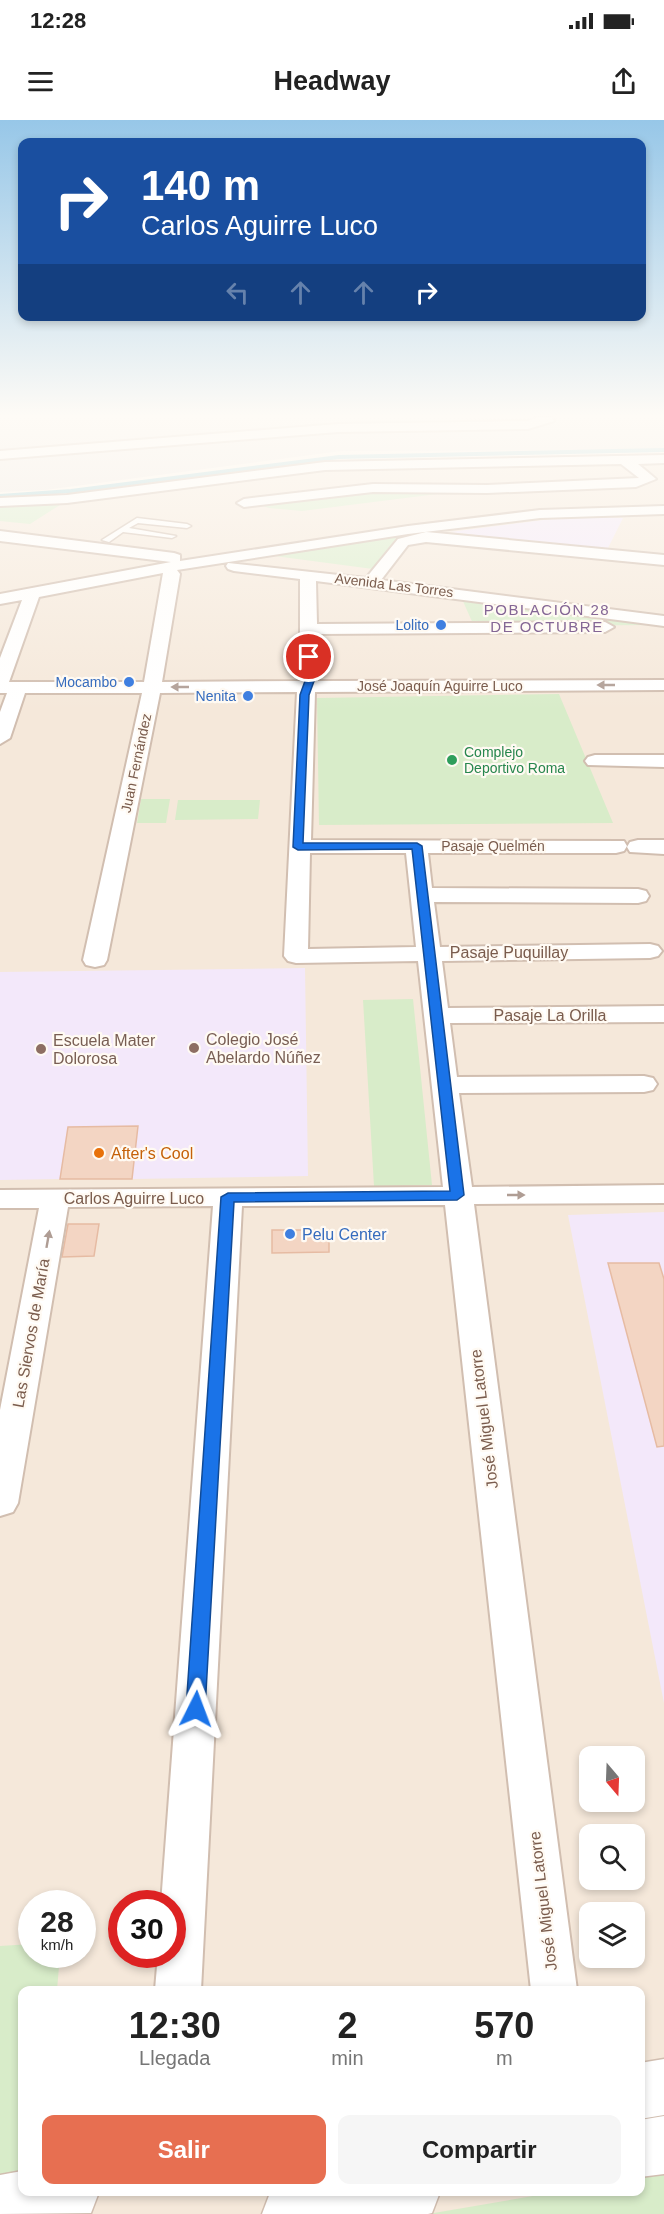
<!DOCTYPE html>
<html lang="es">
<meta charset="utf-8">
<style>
body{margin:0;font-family:Arial,sans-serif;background:#f6f6f6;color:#222;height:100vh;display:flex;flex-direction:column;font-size:22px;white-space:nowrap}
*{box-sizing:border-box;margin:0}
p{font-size:20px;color:#767676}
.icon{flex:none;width:33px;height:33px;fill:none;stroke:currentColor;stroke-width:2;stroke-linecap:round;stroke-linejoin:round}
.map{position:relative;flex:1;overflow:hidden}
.side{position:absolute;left:18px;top:1866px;width:627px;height:210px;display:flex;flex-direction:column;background:#fff;border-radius:12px;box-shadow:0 3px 9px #0003}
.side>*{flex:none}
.top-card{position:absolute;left:18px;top:18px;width:628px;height:183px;border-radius:12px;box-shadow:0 3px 9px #0003;background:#1a4fa0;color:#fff;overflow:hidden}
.needle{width:39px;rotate:161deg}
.tools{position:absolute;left:579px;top:1626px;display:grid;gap:12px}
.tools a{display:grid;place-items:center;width:66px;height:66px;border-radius:12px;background:#fff;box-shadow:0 3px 9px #0003;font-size:30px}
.speed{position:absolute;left:18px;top:1770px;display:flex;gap:12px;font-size:30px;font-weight:700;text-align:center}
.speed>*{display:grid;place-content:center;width:78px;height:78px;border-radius:50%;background:#fff;box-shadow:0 3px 9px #0003;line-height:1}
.speed small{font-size:15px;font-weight:400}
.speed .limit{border:9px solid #d22;background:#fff;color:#111}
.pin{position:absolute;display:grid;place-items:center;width:51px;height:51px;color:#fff;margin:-26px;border:3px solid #fff;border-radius:50%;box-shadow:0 2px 6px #0007}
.me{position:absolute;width:66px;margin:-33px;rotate:3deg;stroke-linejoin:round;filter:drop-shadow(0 0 4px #0008)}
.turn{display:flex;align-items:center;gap:21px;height:126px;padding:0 24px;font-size:27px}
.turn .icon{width:78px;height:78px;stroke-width:2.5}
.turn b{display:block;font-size:42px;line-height:51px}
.lanes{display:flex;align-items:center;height:57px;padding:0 24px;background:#0003;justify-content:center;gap:30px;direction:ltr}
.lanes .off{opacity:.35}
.eta{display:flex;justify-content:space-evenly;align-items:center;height:102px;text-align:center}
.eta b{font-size:36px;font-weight:700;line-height:42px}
.cta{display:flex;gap:12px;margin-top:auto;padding:12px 24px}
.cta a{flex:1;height:69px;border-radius:12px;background:#e76f51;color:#fff;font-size:24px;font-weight:700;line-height:69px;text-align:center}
.cta a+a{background:#f6f6f6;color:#222}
.status{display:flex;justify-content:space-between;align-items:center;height:42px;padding:0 30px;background:#fff;direction:ltr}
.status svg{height:16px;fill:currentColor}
header{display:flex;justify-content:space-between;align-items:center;height:78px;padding:0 24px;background:#fff;font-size:27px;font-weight:700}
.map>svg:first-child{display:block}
</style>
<div class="status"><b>12:28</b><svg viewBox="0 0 49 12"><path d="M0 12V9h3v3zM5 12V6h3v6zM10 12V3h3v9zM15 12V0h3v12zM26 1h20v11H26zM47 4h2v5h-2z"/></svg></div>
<header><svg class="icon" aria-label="menu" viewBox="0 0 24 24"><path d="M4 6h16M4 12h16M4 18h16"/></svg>Headway<svg class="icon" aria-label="share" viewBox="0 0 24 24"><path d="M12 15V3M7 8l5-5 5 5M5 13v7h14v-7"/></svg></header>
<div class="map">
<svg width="664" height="2094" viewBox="0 0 664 2094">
<rect width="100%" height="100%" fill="#fdf6ec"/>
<path fill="#f5e8da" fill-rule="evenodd" d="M664 336V2094H0V377L55 375 337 340ZM590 1636H634V1682H590ZM590 1714H634V1760H590ZM32 1784H82V1834H32ZM122 1784H172V1834H122ZM590 1792H634V1838H590ZM22 1870H640V2072H22Z"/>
<path fill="#efe9e4" d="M0 297H664V330L341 331 45 370 0 372Z"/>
<path fill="#f3e8fa" d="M599 397 623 398 607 430 450 412 559 398Z
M305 848 308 1056 132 1059 68 1008 60 1059 0 1060V852Z
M664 1092V1583L568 1095Z"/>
<path fill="#d8ecc9" d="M469 370 302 391 269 388 254 383 346 371Z
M63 383 30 404 0 401V386Z
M397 417 373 449 267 435Z
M462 479 664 505 474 506Z
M559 574 613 703 319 705 317 578Z
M141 679H170L166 703H137Z
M178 680H260L258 699 175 700Z
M413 879 432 1065 374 1066 363 880Z
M31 1824 32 1834 60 1835 57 1870H22V2061H0V1826Z
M664 2053V2094H428L556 2072H640L641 2057Z"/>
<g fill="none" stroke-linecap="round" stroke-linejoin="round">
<path stroke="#a5d3da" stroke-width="4" d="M0 376 71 371 339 337 664 330"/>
</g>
<path fill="#f3d5c3" stroke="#e6bba3" stroke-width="1.5" d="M138 1006 132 1059H60L68 1007Z
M68 1104H99L94 1136 62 1137Z
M272 1110H329V1132L272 1133Z
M608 1143H659L664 1159V1326L657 1327Z"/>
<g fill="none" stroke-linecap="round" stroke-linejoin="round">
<g stroke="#d1beb0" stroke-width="3">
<path id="service" d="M137 398 187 404 191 406 187 408 138 403 129 408 176 416 172 418 123 412 109 422 102 420Z"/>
</g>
<g stroke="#d1beb0" stroke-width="4">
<path id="minor" d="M539 297H552L554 301 528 309 338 312 0 339V331L338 304 528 301Z
M664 335V343L638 344 656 359 636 367 487 373 373 372 244 387 237 383 244 379 373 364 487 365 639 358 621 344 325 350 67 383 0 386V378L67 375 325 342Z
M664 386V394L540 398 408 414 177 450 180 454 162 562 300 561V459L234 451 228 449 226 446 228 443 366 458 398 419 426 412 664 435V445L426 422 408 425 381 460 664 496V506L316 461 317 504 605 502 614 507 605 512 317 514 318 561 664 560V570L315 572 311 720 624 721 627 726 624 731 616 733H428L432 768 638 769 646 771 649 776 646 781 638 783 434 782 440 827 650 824 658 826 662 831 658 836 650 838 442 841 448 888 664 886V902L450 903 457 957 644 956 653 958 657 964 653 970 644 972 459 973 472 1067 664 1065V1083L474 1084 577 1870H531L445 1085 242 1086 201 1870H155L158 1834H172V1784H161L213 1086 68 1087 18 1383 13 1392 0 1396V1290L39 1088H0V1070L443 1067 418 841 296 843 288 841 284 836 297 572 160 573 107 840 104 845 95 847 86 845 83 840 142 573H25L10 618 0 624V592L7 573H0V538L22 480 0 484V474L171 442 0 421V411L174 433 180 435V441L408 406 540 390ZM163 453 144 562H9L39 477ZM310 733H406L416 827 308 829Z
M595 635H664V647L588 645 585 641 588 637Z
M638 720H664V734L630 732 627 727 630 722Z"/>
</g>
<g stroke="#d1beb0" stroke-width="3">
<path id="tertiary" d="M664 1939V1995L640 1999V1943Z
M664 1996V2054L640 2057V2000Z
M22 2051V2072H99L91 2093 0 2094V2055Z
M274 2072H440L432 2093 428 2094H262L270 2073Z"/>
</g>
<use href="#service" fill="#fff" fill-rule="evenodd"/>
<use href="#minor" fill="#fff" fill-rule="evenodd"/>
<use href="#tertiary" fill="#fff" fill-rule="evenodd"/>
</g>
<defs><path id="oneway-solid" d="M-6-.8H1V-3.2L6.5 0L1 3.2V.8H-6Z" transform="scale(1.5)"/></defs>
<g fill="#af9d94">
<use href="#oneway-solid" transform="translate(606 565) rotate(180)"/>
<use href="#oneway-solid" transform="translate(180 567) rotate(180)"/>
<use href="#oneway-solid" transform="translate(516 1075)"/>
<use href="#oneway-solid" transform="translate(48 1119) rotate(-80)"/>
</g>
<linearGradient id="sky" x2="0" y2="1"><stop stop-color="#97c7e8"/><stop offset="0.5" stop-color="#fefbf6"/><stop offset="1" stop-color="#fefbf6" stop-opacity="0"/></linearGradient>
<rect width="664" height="591" fill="url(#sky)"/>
<path fill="#1a73e8" stroke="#114b97" stroke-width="1.5" d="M309 534 314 537V561L309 575 303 723H417L422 726 464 1075 457 1080 234 1082 205 1589 203 1595 196 1597 189 1595 186 1589 221 1077 228 1073 450 1071 412 729 298 730 293 727 300 575 305 561V537Z"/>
<g fill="#3f7fe0" stroke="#fffaf3" stroke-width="2">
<circle cx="441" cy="505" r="6"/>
<circle cx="129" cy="562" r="6"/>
<circle cx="248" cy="576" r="6"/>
<circle cx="290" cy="1114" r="6"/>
</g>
<circle fill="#2e9e5b" stroke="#fffaf3" stroke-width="2" cx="452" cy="640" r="6"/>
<g fill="#8d6e63" stroke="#fffaf3" stroke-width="2">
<circle cx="194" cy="928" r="6"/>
<circle cx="41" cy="929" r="6"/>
</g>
<circle fill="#e8710a" stroke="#fffaf3" stroke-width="2" cx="99" cy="1033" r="6"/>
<g text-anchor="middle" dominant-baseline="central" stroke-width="4.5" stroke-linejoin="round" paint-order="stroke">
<g font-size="14" fill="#7a5c4d" stroke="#fffaf3">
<text transform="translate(394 465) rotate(7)">Avenida Las Torres</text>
<text x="440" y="566">José Joaquín Aguirre Luco</text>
<text transform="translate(136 643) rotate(-78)">Juan Fernández</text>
<text x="493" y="726">Pasaje Quelmén</text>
</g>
<g font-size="14" fill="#366cbe" stroke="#fffaf3" text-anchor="end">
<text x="429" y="505">Lolito</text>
<text x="117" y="562">Mocambo</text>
<text x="236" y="576">Nenita</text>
</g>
<g font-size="14" fill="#27864d" stroke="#fffaf3" text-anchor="start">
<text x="464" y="632">Complejo<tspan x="464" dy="16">Deportivo Roma</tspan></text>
</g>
<g font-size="15" letter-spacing="1.5" fill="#846695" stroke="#fffaf3">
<text x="547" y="489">POBLACIÓN 28<tspan x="547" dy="17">DE OCTUBRE</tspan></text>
</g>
<g font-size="16" fill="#7a5c4d" stroke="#fffaf3">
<text x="509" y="832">Pasaje Puquillay</text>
<text x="550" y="895">Pasaje La Orilla</text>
<text x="134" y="1078">Carlos Aguirre Luco</text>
<text transform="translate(31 1213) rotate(-80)">Las Siervos de María</text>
<text transform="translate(484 1299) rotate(-97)">José Miguel Latorre</text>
<text transform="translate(543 1781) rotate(-97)">José Miguel Latorre</text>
</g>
<g font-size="16" fill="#785e54" stroke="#fffaf3" text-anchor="start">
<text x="206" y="919">Colegio José<tspan x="206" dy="18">Abelardo Núñez</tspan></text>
<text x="53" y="920">Escuela Mater<tspan x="53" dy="18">Dolorosa</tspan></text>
</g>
<g font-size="16" fill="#c56008" stroke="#fffaf3" text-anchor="start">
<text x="111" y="1033">After's Cool</text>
</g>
<g font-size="16" fill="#366cbe" stroke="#fffaf3" text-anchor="start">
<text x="302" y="1114">Pelu Center</text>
</g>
</g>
</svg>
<div class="tools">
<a><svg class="needle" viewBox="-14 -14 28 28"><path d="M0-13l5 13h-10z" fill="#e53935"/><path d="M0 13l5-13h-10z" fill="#767676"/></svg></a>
<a><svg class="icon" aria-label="search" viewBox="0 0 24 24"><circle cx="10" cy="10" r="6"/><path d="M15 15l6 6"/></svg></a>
<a><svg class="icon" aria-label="layers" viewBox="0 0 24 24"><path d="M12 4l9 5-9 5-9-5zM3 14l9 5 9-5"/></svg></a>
</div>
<div class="speed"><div>28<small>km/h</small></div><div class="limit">30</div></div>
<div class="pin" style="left:309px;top:537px;background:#d93025"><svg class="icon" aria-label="arrive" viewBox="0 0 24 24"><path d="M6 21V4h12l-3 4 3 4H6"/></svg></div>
<svg class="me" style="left:196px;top:1589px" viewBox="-20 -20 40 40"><path d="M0-17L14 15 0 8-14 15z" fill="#1a73e8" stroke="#fff" stroke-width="4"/></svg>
<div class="top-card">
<div class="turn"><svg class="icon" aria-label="right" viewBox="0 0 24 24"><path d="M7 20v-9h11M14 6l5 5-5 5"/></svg><div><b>140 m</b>Carlos Aguirre Luco</div></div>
<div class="lanes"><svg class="icon off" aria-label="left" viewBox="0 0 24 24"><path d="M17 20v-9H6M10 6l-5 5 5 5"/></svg><svg class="icon off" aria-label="ahead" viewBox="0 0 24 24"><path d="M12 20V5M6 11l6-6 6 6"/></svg><svg class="icon off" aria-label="ahead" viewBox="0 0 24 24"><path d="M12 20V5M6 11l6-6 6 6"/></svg><svg class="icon" aria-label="right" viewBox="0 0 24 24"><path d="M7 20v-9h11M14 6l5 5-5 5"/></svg></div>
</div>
<section class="side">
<div class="eta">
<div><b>12:30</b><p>Llegada</p></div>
<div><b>2</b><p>min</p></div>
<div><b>570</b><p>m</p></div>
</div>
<div class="cta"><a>Salir</a><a>Compartir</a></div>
</section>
</div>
